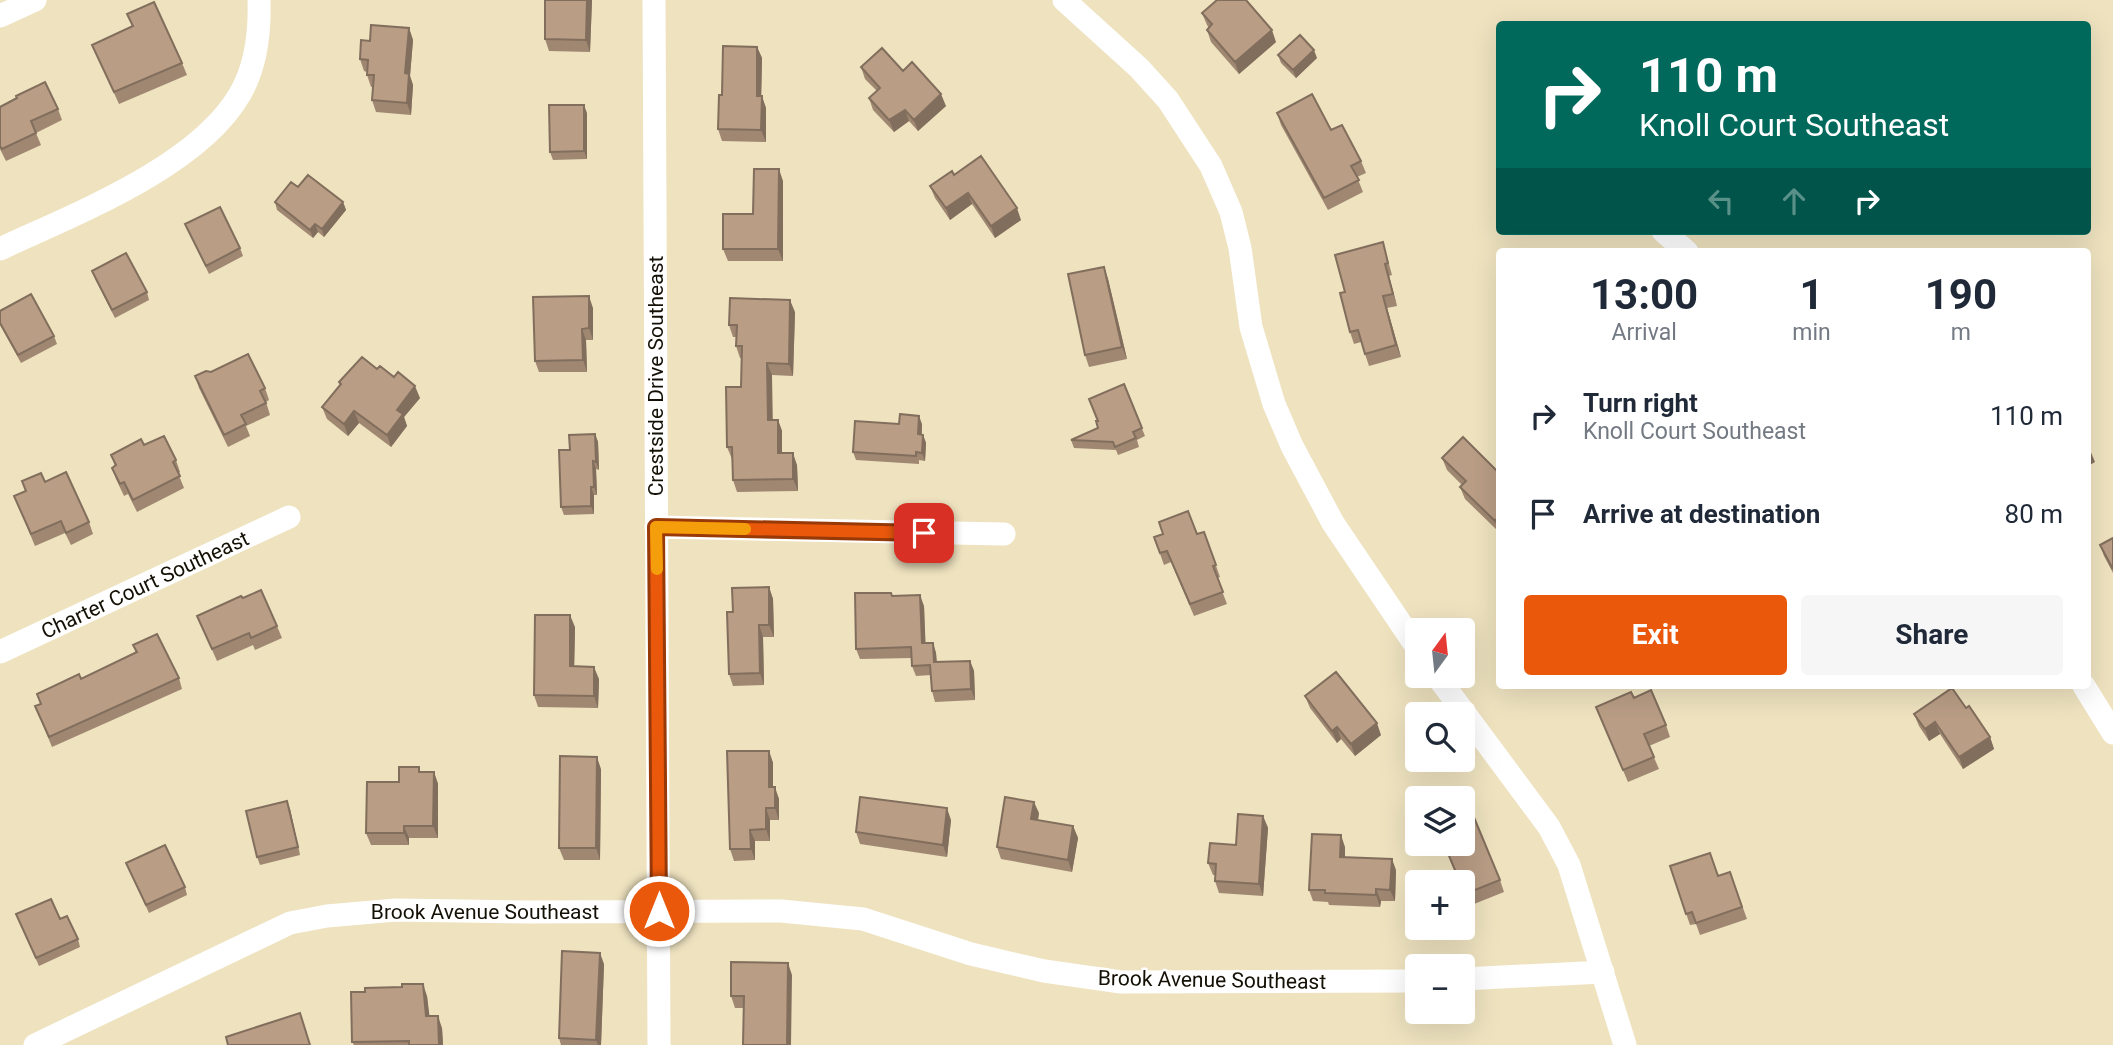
<!DOCTYPE html>
<meta charset="utf-8">
<style>
body{margin:0;font-family:Roboto,sans-serif;background:#f6f6f7;color:#1f2937;height:100vh;display:flex;flex-direction:column;font-size:26px;white-space:nowrap}
*{box-sizing:border-box;margin:0}
p{font-size:23px;color:#747a83}
.icon{flex:none;width:38px;height:38px;fill:none;stroke:currentColor;stroke-width:2;stroke-linecap:round;stroke-linejoin:round}
.map{position:relative;flex:1;overflow:hidden}
.details{position:absolute;left:1496px;top:248px;width:595px;height:441px;display:flex;flex-direction:column;background:#fff;border-radius:7px;box-shadow:0 7px 28px #0002}
.details>*{flex:none}
.hud{position:absolute;left:1496px;top:21px;width:595px;height:214px;border-radius:7px;box-shadow:0 7px 28px #0002;background:#00695c;color:#fff;overflow:hidden}
.needle{width:46px;rotate:15deg}
.controls{position:absolute;left:1405px;top:618px;display:grid;gap:14px}
.controls a{display:grid;place-items:center;width:70px;height:70px;border-radius:7px;background:#fff;box-shadow:0 7px 28px #0002;font-size:35px}
.pin{position:absolute;display:grid;place-items:center;width:60px;height:60px;color:#fff;margin:-30px;border-radius:14px;box-shadow:0 4px 10px #0006}
.me{position:absolute;width:77px;margin:-38px;rotate:0deg;stroke-linejoin:round;filter:drop-shadow(0 0 5px #0008)}
.turn{display:flex;align-items:center;gap:24px;height:147px;padding:0 28px;font-size:32px}
.turn .icon{width:91px;height:91px;stroke-width:2.5}
.turn b{display:block;font-size:49px;line-height:60px}
.lanes{display:flex;align-items:center;height:66px;padding:0 28px;background:#0003;justify-content:center;gap:35px;direction:ltr}
.lanes .off{opacity:.35}
.eta{display:flex;justify-content:space-evenly;align-items:center;height:119px;text-align:center}
.eta b{font-size:42px;font-weight:700;line-height:49px}
.cta{display:flex;gap:14px;margin-top:auto;padding:14px 28px}
.cta a{flex:1;height:80px;border-radius:7px;background:#ea580c;color:#fff;font-size:28px;font-weight:700;line-height:80px;text-align:center}
.cta a+a{background:#f6f6f7;color:#1f2937}
ul{padding:0;list-style:none}
li{display:flex;align-items:center;gap:21px;height:98px;padding:0 28px}
li div{flex:1}
li b{display:block;font-size:26px}
li em{font-style:normal}
.map>svg:first-child{display:block}
</style>
<div class="map">
<svg width="2113" height="1045" viewBox="0 0 2113 1045">
<rect width="100%" height="100%" fill="#eee2bf"/>
<g fill="none" stroke-linecap="round" stroke-linejoin="round">
<path stroke="#fff" stroke-width="23" d="M654 0 659 1045
M1064 0 1139 68 1168 100 1211 166 1231 212 1240 248 1251 327 1274 404 1292 446 1333 523 1418 649
M0 16 35 0
M1663 231 1687 252
M0 249C75 214 198 167 240 94 257 65 260 32 259 0
M656 527 1004 534
M0 652 289 517
M1437 676 1549 827 1569 865 1625 1045
M2084 686 2113 733
M1463 979 1603 972
M35 1045 290 923 327 916 396 910 530 912 781 911 863 919 971 954 1044 971 1121 982 1418 981"/>
</g>
<path fill="#9f8772" d="M592 0 590 52 549 51 545 39Z
M1202 13 1276 42 1239 74 1211 42 1207 30 1209 28 1207 25Z
M127 14 182 63 187 75 119 104 92 45 132 26Z
M409 28 413 40 410 76 413 85 411 115 376 112 372 100 373 87H371L367 75V72L364 71 360 59 370 41Z
M757 47 762 58 761 96 766 108V142L722 141 718 129 722 95Z
M1278 55 1317 58 1296 78 1281 63Z
M861 67 903 71 946 106 918 131 909 121 894 132 873 110 869 98 877 91 865 79Z
M0 107 58 109 62 120 36 133 41 145 6 161 0 149Z
M587 113V159L553 160 550 152Z
M1277 113 1331 130 1361 161 1366 173 1357 177 1363 192 1328 210 1281 125Z
M954 175 1021 220 995 238 972 204 950 220 935 198 930 186Z
M783 181V261H728L723 249Z
M298 187 343 202 346 210 324 237 318 232 313 238 277 210 275 202Z
M185 224 240 248 243 256 209 274Z
M1383 242 1392 275 1389 276 1397 306 1387 308 1401 357 1369 366 1361 342 1354 344 1350 332 1345 292Z
M1104 267 1108 279 1127 359 1089 367 1085 355Z
M92 271 147 292 149 300 115 318 95 279Z
M593 308V340H586L587 372H539L535 361Z
M0 311 54 336 57 344 21 363 0 325Z
M795 312 793 376 772 375V420H778L782 431V453L797 465 798 491 737 492 733 480 732 459 727 447 741 387 742 358H740L736 346V337H733L729 325Z
M377 369 420 398 404 417 407 426 391 447 359 423 348 436 327 419 322 407 340 385 339 382Z
M195 376 265 388 269 400 266 402 270 415 246 426 250 436 228 447 199 388Z
M1124 384 1145 436 1137 440 1139 447 1118 455 1116 450 1074 448 1071 440 1098 428V421Z
M899 424H922V434L923 435 926 443 925 461 919 460V464L856 460 853 452Z
M595 434 598 442 599 470 596 469 597 495H594V514L564 515 561 507 570 450Z
M144 445 176 460 180 472 178 473 184 488 137 512 128 494 124 496 116 479 112 468 115 466 111 455Z
M1442 458 1500 474 1499 532 1465 499 1460 487 1462 485 1447 470Z
M22 481 45 482 89 522 93 534 71 545 65 533 35 546 14 496 25 491Z
M1204 532 1220 577 1217 578 1227 604 1194 616 1171 562 1164 565 1154 537 1197 534Z
M2113 538V573L2104 556 2100 545Z
M769 587 773 599 774 637H763L764 685 733 686 729 674 733 612Z
M893 596 924 606 925 643H933L936 653 937 662 970 661 974 671 975 700 935 702 932 691 931 675 916 676 912 666V658L860 659 856 649Z
M243 598 277 626 282 638 255 650 253 645 217 661 197 616Z
M575 627 574 666 599 679 598 708 538 707 534 695Z
M133 645 179 678 182 689 52 747 35 706 41 704 37 694 81 679 136 653Z
M1305 696 1381 735 1355 756 1341 739 1337 743 1310 708Z
M1596 707 1666 725 1670 737 1649 746 1659 769 1628 782Z
M1966 708 1990 737 1994 749 1963 769 1940 734 1929 741 1919 726 1914 714Z
M769 751 773 763V787L779 799V820H770V841H755V860L734 861 730 849Z
M601 769 600 860H564L559 848Z
M421 772H434L438 784V838H409V845H371L366 833 399 782Z
M290 809 300 855 260 865 257 857Z
M1039 813 1038 820 1073 826 1078 838 1072 872 1001 859 997 847Z
M1263 816 1268 828 1263 896 1219 893 1215 881V875H1213L1208 863 1236 845Z
M951 820 947 857 860 844 856 832Z
M1345 847V857L1396 870 1395 901H1381L1380 907 1329 905 1328 902 1313 901 1309 890Z
M126 863 185 887 187 895 149 913Z
M1670 866 1718 876 1730 872 1747 919 1700 935 1696 924 1690 925Z
M1500 880 1504 892 1469 906 1463 891Z
M16 914 60 919 78 939 80 947 39 966Z
M604 964 601 1045H561L559 1038Z
M792 975 743 1008H735L731 996Z
M427 996 429 1016 442 1028 443 1045H354L352 1042Z"/>
<path fill="#826e5d" d="M587 0H592L590 52 586 40Z
M409 28 413 40 410 76 413 85 411 115 407 103 405 73Z
M1272 30 1276 42 1239 74 1235 62Z
M757 47 762 58 761 108 757 96Z
M1314 50 1317 58 1296 78 1293 70Z
M941 94 946 106 918 131 914 120Z
M762 96 766 108V142L761 130Z
M584 105 587 113V159L584 151Z
M905 110 909 121 894 132 889 120Z
M779 169 783 181V261L778 249Z
M968 193 972 204 950 220 946 208Z
M343 202 346 210 324 237 322 229Z
M1017 208 1021 220 995 238 991 226Z
M315 224 318 232 313 238 310 230Z
M1385 264 1389 276 1397 306 1393 294Z
M1104 267 1108 279 1127 359 1122 347Z
M589 296 593 308V340L589 328Z
M1383 296 1387 308 1401 357 1396 345Z
M790 300 795 312 793 376 789 364Z
M582 329 586 340 587 372 583 360Z
M767 363 772 375 773 432 768 420Z
M415 386 420 398 404 417 407 426 391 447 387 435 397 410Z
M354 411 359 423 348 436 344 424Z
M919 416 922 424 921 442 918 434Z
M778 420 782 431V465L778 453Z
M595 434 598 442 599 470 596 462Z
M923 435 926 443 925 461 922 453Z
M2090 450 2095 462 2088 466V452Z
M793 453 797 465 798 491 793 479Z
M593 461 596 469 597 495 594 487Z
M591 487 594 495V514L591 506Z
M1500 515V532H1499L1495 521Z
M769 587 773 599 774 637 769 625Z
M920 595 924 606 926 654 922 643Z
M570 615 575 627 574 678 570 666Z
M759 625 763 637 764 685 760 673Z
M933 643 936 653 937 673 934 662Z
M970 661 974 671 975 700 971 689Z
M594 667 599 679 598 708 594 696Z
M1935 722 1940 734 1929 741 1925 729Z
M1377 723 1381 735 1355 756 1351 744Z
M1337 727 1341 739 1337 743 1332 731Z
M1990 737 1994 749 1963 769 1959 757Z
M769 751 773 763V799L769 787Z
M597 757 601 769 600 860 596 848Z
M434 772 438 784V838L433 826Z
M775 787 779 799V820L775 808Z
M287 801 290 809 300 855 298 847Z
M1034 802 1039 813 1036 831 1031 819Z
M766 808 770 820V841L766 829Z
M947 808 951 820 947 857 943 845Z
M1263 816 1268 828 1263 896 1259 884Z
M404 826 409 838V845L404 833Z
M1073 826 1078 838 1072 872 1068 860Z
M750 830 755 841V860L751 849Z
M1341 835 1345 847V868L1340 857Z
M1392 859 1396 870 1395 901 1390 890Z
M1376 889 1381 901 1380 907 1376 895Z
M600 953 604 964 601 1045H598L596 1040Z
M788 963 792 975 791 1045H787Z
M423 984 427 996 431 1028 426 1016Z
M438 1016 442 1028 443 1045H439Z"/>
<path fill="#b99d85" stroke="#826e5d" stroke-width="2" d="M545 0H587L586 40 545 39Z
M1217 0H1246L1272 30 1235 62 1207 30 1212 24 1202 13Z
M154 2 182 63 114 92 92 45 133 26 127 14Z
M371 25 409 28 405 73 409 74 407 103 372 100 374 75H367L368 60 360 59 361 40 370 41Z
M1300 35 1314 50 1293 70 1278 55Z
M723 46 757 47V96H762L761 130 718 129 719 95H722Z
M882 48 903 71 912 62 941 94 914 120 905 110 889 120 869 98 880 88 861 67Z
M45 82 58 109 31 121 36 133 2 149 0 146V107L17 98 16 96Z
M1312 94 1331 130 1342 125 1361 161 1351 166 1359 180 1324 198 1277 113Z
M549 105H584V151L550 152Z
M981 156 1017 208 991 226 968 193 946 208 930 186 952 171 954 175Z
M754 169H779L778 249H723V214H753Z
M308 175 343 202 322 229 315 224 310 230 275 202 291 182 298 187Z
M220 207 240 248 206 266 185 224Z
M1383 242 1388 263 1385 264 1393 294 1383 296 1396 345 1365 354 1358 330 1350 332 1340 293 1345 292 1335 255Z
M126 253 147 292 112 310 92 271Z
M1104 267 1122 347 1085 355 1068 274Z
M31 294 54 336 18 355 0 323V311Z
M589 296V328L582 329 583 360 535 361 533 297Z
M730 298 790 300 789 364 767 363 768 420H778V453H793V479L733 480 732 447H727L726 387H741L742 346H736L737 325H729Z
M248 354 265 388 260 391 266 403 241 415 246 424 224 435 195 376 206 371 211 372Z
M362 357 377 369 380 366 394 377 398 372 415 386 397 410 403 414 387 435 354 411 344 424 322 407 341 384 339 382Z
M1124 384 1142 428 1133 432 1136 438 1115 447 1113 442 1071 440 1098 428 1096 421H1098L1089 399Z
M900 414 919 416 918 434 923 435 922 453 916 452V456L853 452 855 421 899 424Z
M595 434 596 462 593 461 594 487H591V506L561 507 559 450H570L569 435Z
M164 436 176 460 173 462 180 476 133 500 124 482 120 484 112 468 116 465 111 455 141 439 144 445Z
M1463 437 1500 474V515L1495 521 1460 487 1466 481 1442 458Z
M66 472 89 522 66 533 61 521 31 534 14 496 26 491 22 481 41 473 45 482Z
M1188 511 1197 534 1204 532 1216 565 1213 566 1223 592 1190 604 1167 551 1160 553 1154 537 1163 534 1159 522Z
M2113 538V569L2100 545Z
M769 587V625H759L760 673 729 674 727 612H733L732 588Z
M261 590 277 626 251 638 249 633 212 649 197 616 241 596 243 598Z
M855 593H891L892 596 920 595 922 643H933L934 662 970 661 971 689 932 691 930 665 912 666 911 647 856 649Z
M535 615H570V666L594 667V696L534 695Z
M157 634 179 678 49 737 35 706 41 704 37 694 79 674 81 679 137 652 133 645Z
M1336 672 1377 723 1351 744 1337 727 1332 731 1305 696Z
M1952 688 1966 708 1969 706 1990 737 1959 757 1935 722 1925 729 1914 714Z
M1651 690 1666 725 1644 734 1654 757 1623 770 1596 707 1631 692 1634 698Z
M727 751H769V787H775V808H766V829L750 830 751 849H730Z
M560 756 597 757 596 848H559Z
M399 767H419V772H434L433 826H404V833H366L367 782H399Z
M860 797 947 808 943 845 856 832Z
M1005 797 1034 802 1031 819 1073 826 1068 860 997 847Z
M287 801 298 847 257 857 246 811Z
M1468 803 1500 880 1465 894 1463 889V882H1460L1444 844H1463V805Z
M1238 814 1263 816 1259 884 1215 881 1216 864 1208 863 1210 843 1236 845Z
M1312 834 1341 835 1340 857 1392 859 1390 890 1376 889V895L1325 893V890H1309Z
M165 845 185 887 146 905 126 863Z
M1710 853 1718 876 1730 872 1742 907 1696 923 1692 912 1686 914 1670 866Z
M51 899 60 919 67 916 78 939 36 958 16 914Z
M562 951 600 953 596 1040 559 1038Z
M731 962 788 963 787 1045H743L744 996H731Z
M402 984H423L426 1016H438L439 1045H409V1041L352 1042 351 992H365V988L402 987Z
M300 1013 310 1045H228L226 1037Z"/>
<g fill="none" stroke-linecap="round" stroke-linejoin="round">
<g stroke="#983908" stroke-width="18">
<path id="route" d="M659 911 656 527 924 533"/>
</g>
<use href="#route" stroke="#ea580c" stroke-width="12"/>
<path stroke="#f59e0b" stroke-width="12" d="M657 569 656 527 745 529"/>
</g>
<g text-anchor="middle" dominant-baseline="central" stroke-width="5" stroke-linejoin="round" paint-order="stroke">
<g font-size="21" fill="#141005" stroke="#fff">
<text transform="translate(656 376) rotate(-90)">Crestside Drive Southeast</text>
<text transform="translate(145 585) rotate(-25)">Charter Court Southeast</text>
<text x="485" y="912">Brook Avenue Southeast</text>
<text transform="translate(1212 980) rotate(1)">Brook Avenue Southeast</text>
</g>
</g>
</svg>
<div class="controls">
<a><svg class="needle" viewBox="-14 -14 28 28"><path d="M0-13l5 13h-10z" fill="#e53935"/><path d="M0 13l5-13h-10z" fill="#747a83"/></svg></a>
<a><svg class="icon" aria-label="search" viewBox="0 0 24 24"><circle cx="10" cy="10" r="6"/><path d="M15 15l6 6"/></svg></a>
<a><svg class="icon" aria-label="layers" viewBox="0 0 24 24"><path d="M12 4l9 5-9 5-9-5zM3 14l9 5 9-5"/></svg></a>
<a>+</a>
<a>−</a>
</div>
<div class="pin" style="left:924px;top:533px;background:#d93025"><svg class="icon" aria-label="arrive" viewBox="0 0 24 24"><path d="M6 21V4h12l-3 4 3 4H6"/></svg></div>
<svg class="me" style="left:659px;top:911px" viewBox="-20 -20 40 40"><circle r="17" fill="#ea580c" stroke="#fff" stroke-width="3"/><path d="M0-11L8 9 0 5-8 9z" fill="#fff"/></svg>
<div class="hud">
<div class="turn"><svg class="icon" aria-label="right" viewBox="0 0 24 24"><path d="M7 20v-9h11M14 6l5 5-5 5"/></svg><div><b>110 m</b>Knoll Court Southeast</div></div>
<div class="lanes"><svg class="icon off" aria-label="left" viewBox="0 0 24 24"><path d="M17 20v-9H6M10 6l-5 5 5 5"/></svg><svg class="icon off" aria-label="ahead" viewBox="0 0 24 24"><path d="M12 20V5M6 11l6-6 6 6"/></svg><svg class="icon" aria-label="right" viewBox="0 0 24 24"><path d="M7 20v-9h11M14 6l5 5-5 5"/></svg></div>
</div>
<section class="details">
<div class="eta">
<div><b>13:00</b><p>Arrival</p></div>
<div><b>1</b><p>min</p></div>
<div><b>190</b><p>m</p></div>
</div>
<ul>
<li><svg class="icon" aria-label="right" viewBox="0 0 24 24"><path d="M7 20v-9h11M14 6l5 5-5 5"/></svg><div><b>Turn right</b><p>Knoll Court Southeast</p></div><em>110 m</em></li>
<li><svg class="icon" aria-label="arrive" viewBox="0 0 24 24"><path d="M6 21V4h12l-3 4 3 4H6"/></svg><div><b>Arrive at destination</b></div><em>80 m</em></li>
</ul>
<div class="cta"><a>Exit</a><a>Share</a></div>
</section>
</div>
